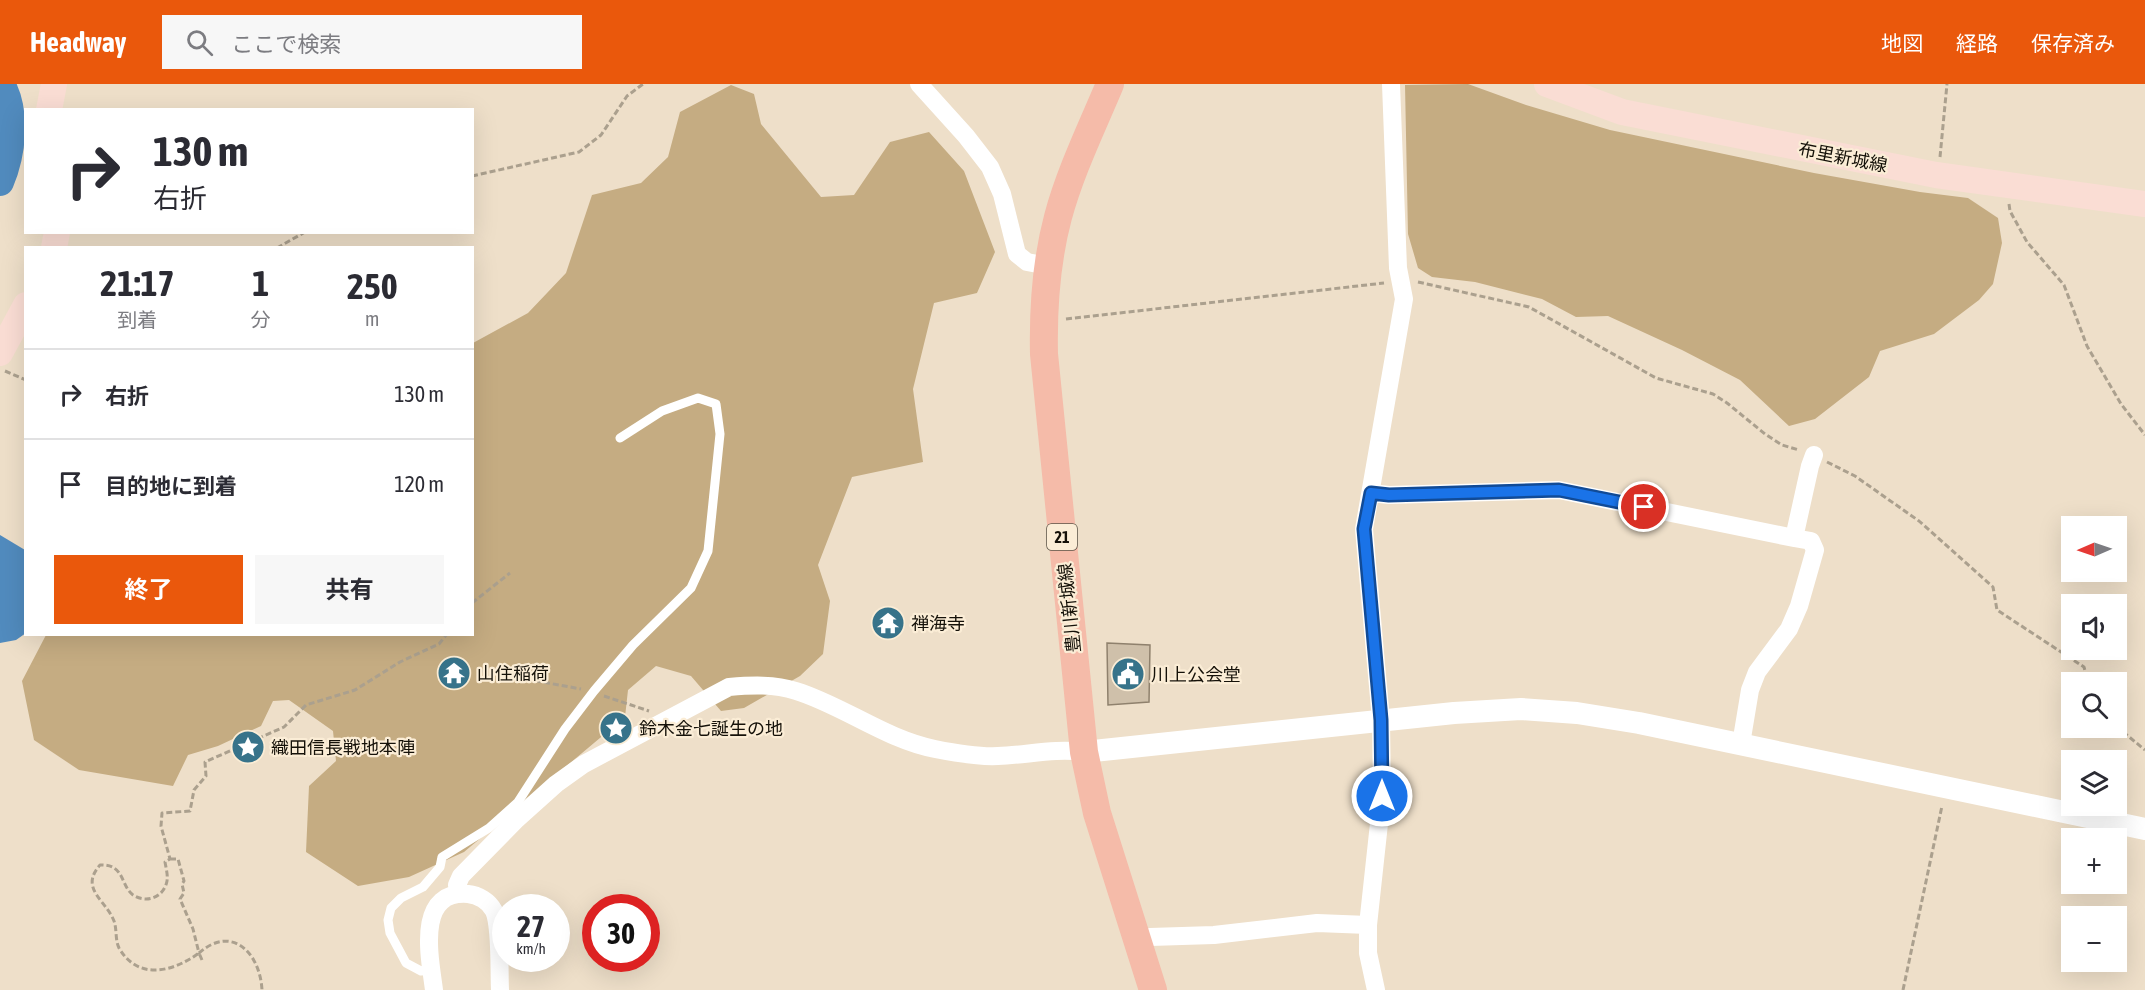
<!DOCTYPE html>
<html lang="ja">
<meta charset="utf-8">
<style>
body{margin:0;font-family:"Asap Condensed","Noto Sans JP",sans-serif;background:#f7f7f7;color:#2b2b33;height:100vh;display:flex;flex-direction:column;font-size:22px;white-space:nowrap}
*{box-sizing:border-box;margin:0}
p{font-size:20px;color:#7c7c81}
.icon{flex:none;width:33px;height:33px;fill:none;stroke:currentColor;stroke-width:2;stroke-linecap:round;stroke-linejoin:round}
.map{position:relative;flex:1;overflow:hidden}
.sheet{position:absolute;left:24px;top:162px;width:450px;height:390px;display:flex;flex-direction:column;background:#fff;border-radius:0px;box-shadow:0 6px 24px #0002}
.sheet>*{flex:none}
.top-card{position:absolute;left:24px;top:24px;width:450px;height:126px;border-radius:0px;box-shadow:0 6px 24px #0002;background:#fff;color:#2b2b33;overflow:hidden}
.needle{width:39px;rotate:268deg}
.controls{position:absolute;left:2061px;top:432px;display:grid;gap:12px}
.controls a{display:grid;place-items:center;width:66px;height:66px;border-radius:0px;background:#fff;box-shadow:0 6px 24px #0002;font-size:30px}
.speed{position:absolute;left:492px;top:810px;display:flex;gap:12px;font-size:30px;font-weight:700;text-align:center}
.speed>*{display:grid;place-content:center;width:78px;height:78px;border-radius:50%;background:#fff;box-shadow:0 6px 24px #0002;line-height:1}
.speed small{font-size:15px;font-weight:400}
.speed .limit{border:9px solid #d22;background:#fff;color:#111}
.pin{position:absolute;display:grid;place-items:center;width:51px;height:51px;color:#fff;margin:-26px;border:3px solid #fff;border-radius:50%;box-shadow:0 2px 6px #0007}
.me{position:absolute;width:66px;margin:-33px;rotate:0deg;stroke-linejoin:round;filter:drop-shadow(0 0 4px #0008)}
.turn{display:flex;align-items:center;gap:21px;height:126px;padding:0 30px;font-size:27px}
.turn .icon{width:78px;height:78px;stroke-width:2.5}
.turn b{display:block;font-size:42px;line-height:51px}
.eta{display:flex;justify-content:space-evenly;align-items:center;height:102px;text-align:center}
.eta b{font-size:36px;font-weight:700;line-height:42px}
.button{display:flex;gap:12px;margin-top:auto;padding:12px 30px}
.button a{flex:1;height:69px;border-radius:0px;background:#ea580c;color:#fff;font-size:24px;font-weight:700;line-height:69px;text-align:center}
.button a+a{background:#f7f7f7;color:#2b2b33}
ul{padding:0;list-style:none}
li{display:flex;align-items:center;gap:18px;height:90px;padding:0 30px;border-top:2px solid #e1e1e2}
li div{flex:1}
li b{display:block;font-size:22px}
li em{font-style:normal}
header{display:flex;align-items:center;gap:36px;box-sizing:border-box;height:84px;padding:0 30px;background:#ea580c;color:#fff}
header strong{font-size:28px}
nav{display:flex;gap:33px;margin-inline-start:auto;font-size:21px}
.search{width:420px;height:54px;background:#f7f7f7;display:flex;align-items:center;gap:15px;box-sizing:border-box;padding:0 21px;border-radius:0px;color:#7c7c81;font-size:22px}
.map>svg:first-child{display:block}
</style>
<header>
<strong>Headway</strong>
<div class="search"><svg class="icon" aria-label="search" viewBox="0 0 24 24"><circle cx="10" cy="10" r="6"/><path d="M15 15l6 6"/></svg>ここで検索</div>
<nav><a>地図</a><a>経路</a><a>保存済み</a></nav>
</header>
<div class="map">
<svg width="2145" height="906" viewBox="0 0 2145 906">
<rect width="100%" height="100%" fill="#eedfc9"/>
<path fill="#c5ac82" d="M1468 0 1526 21 1610 46 1814 89 1920 108 1968 114 1998 134 2002 159 1993 200 1979 216 1934 250 1880 267 1869 293 1815 335 1789 342 1740 296 1682 266 1608 232 1576 233 1542 215 1475 198 1432 193 1418 184 1408 150 1405 1Z
M731 1 754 10 761 40 821 113 854 111 890 58 929 48 964 87 995 168 977 209 934 219 913 305 923 378 852 393 818 481 830 517 823 570 800 592 744 624 721 627 691 592 656 582 628 606 625 633 464 768 409 793 358 802 306 768 309 702 336 677 333 647 289 616 273 617 261 642 218 662 188 671 173 702 79 686 34 656 22 597 46 551 472 550 473 259 528 229 566 189 592 111 641 99 668 73 680 28Z"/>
<path fill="#518bbe" d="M0 451 25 466 26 549 16 556 0 559Z"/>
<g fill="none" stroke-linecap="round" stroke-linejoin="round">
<path stroke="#518bbe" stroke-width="28" d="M0 98C12 70 17 28 1 0"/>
</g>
<path fill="#cfc0aa" stroke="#8f816d" stroke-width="1.5" d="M1107 559 1150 561 1149 618 1108 621Z"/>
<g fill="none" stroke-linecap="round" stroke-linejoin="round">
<path stroke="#aba08e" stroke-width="3" stroke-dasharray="6 3" stroke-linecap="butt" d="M1940 73 1947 0
M472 92 579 68 601 51 627 12 643 0
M2009 120 2010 127 2027 158 2064 201 2087 262 2121 320 2145 351
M277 164 305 148
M1418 198 1529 223 1656 294 1713 310 1727 319 1765 350 1782 361 1799 366
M1066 235 1384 199
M5 287 26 296
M1827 378 1855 392 1919 437 1993 503 1997 526 2084 583 2088 598
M472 519 510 489
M482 587 581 605
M604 612 649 627
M2116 642 2145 666
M170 775H178L184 797 182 800 184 809 180 815 193 845 199 869C232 840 260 869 262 906
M202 876 199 869C173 888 138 897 119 864 115 856 117 845 114 837 106 816 79 805 100 781 125 780 120 801 133 811 147 820 164 813 167 797 168 791 166 784 165 778L170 775 161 742 162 729 190 727 194 706 206 692 205 678 284 643 306 621 355 606 400 578 439 560 447 550
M1903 906 1942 722"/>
<path stroke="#fff" stroke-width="9" d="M431 886 421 887 406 879 390 849 388 836 391 824 401 814 423 803 440 783 442 773 489 744 518 718 565 645 594 607 633 561 691 504 708 467 720 350 716 320 698 314 662 327 620 354"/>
<path stroke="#fff" stroke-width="18" d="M919 0 966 52 990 83 1002 110 1017 170 1027 178 1048 182
M1371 409 1389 411 1559 406 1794 454
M1741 660 1750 606 1757 588 1789 545 1799 522 1815 466 1811 457 1794 454 1810 382 1814 371
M458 809 457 801 461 792 517 735 556 700 584 680 729 603C752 601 774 600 796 607 842 621 887 656 935 665 955 669 978 673 998 672 1027 671 1055 664 1084 668
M1368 841V869L1376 906
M1136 856 1150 853 1214 851 1317 839 1368 841 1382 712 1381 636 1364 445 1404 215 1398 184 1391 0
M434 906C430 874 415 806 468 810 478 811 489 817 494 827 501 843 499 887 500 906"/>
<path stroke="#fff" stroke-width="22" d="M1084 668 1454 629 1521 625 1577 629 1639 639 2145 745"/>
<path stroke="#faddd4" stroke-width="26" d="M1547 0 1622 28 1936 91 2145 120
M49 26 54 0
M54 164 57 148
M0 269 26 221"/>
<path stroke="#f5bba9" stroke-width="28" d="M1110 0C1092 43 1070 88 1058 133 1046 178 1043 224 1044 270L1084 668 1097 729 1153 906"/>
</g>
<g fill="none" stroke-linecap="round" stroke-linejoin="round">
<g stroke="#114b97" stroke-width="15">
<path id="route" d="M1382 712 1381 636 1364 445 1371 409 1389 411 1559 406 1644 423"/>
</g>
<use href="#route" stroke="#1a73e8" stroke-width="10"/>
</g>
<defs>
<g id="temple-disc" transform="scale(1.725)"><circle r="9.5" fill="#37738a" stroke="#fbedd6"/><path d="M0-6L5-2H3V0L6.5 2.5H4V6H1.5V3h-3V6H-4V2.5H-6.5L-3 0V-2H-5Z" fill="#fff"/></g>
<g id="civic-disc" transform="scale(1.725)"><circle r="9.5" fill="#37738a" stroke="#fbedd6"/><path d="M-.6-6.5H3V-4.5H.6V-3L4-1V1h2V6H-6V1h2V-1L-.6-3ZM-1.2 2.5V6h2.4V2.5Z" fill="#fff"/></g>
<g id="sight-disc" transform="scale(1.725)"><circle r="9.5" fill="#37738a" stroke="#fbedd6"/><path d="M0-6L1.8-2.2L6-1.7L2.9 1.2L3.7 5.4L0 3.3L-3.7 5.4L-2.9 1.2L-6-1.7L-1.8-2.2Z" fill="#fff"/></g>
</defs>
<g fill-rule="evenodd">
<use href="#temple-disc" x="888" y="539"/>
<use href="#temple-disc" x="454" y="589"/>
<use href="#civic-disc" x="1128" y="590"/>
<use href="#sight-disc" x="616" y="644"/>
<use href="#sight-disc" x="248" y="663"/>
</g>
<g text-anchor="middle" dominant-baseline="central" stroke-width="4.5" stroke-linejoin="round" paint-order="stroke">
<rect fill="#fbedd6" stroke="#5a5346" stroke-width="1.5" x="1047" y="440" width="30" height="26" rx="4.5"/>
<g font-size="16" font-weight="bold" fill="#151109">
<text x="1062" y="453">21</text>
</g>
<g font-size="18" fill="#151109" stroke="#fbedd6">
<text transform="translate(1843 73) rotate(11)">布里新城線</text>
<text transform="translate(1069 524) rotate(-96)">豊川新城線</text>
</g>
<g font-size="18" fill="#151109" stroke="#fbedd6" text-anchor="start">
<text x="911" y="539">禅海寺</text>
<text x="477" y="589">山住稲荷</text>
<text x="1151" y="590">川上公会堂</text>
<text x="639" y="644">鈴木金七誕生の地</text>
<text x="271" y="663">織田信長戦地本陣</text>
</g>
</g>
</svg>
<div class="controls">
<a><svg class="needle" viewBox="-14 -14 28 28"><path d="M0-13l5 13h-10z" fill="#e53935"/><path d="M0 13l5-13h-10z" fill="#7c7c81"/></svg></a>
<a><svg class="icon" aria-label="sound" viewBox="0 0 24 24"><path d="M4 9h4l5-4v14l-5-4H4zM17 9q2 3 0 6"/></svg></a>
<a><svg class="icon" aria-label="search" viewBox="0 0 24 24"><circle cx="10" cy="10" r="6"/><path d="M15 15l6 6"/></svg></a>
<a><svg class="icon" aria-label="layers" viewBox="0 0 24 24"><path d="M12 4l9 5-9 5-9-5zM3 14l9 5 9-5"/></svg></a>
<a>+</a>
<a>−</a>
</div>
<div class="speed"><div>27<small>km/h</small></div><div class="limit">30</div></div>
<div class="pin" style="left:1644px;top:423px;background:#d93025"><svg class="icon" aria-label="arrive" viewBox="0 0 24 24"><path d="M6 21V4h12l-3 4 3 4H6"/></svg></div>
<svg class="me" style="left:1382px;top:712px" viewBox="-20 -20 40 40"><circle r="17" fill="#1a73e8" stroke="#fff" stroke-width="3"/><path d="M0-11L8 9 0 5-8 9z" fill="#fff"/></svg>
<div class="top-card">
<div class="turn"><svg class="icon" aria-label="right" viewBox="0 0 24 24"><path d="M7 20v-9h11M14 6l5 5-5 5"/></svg><div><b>130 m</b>右折</div></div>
</div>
<section class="sheet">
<div class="eta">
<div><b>21:17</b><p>到着</p></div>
<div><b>1</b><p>分</p></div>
<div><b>250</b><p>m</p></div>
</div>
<ul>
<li><svg class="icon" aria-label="right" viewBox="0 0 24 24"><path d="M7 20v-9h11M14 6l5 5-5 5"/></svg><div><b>右折</b></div><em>130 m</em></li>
<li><svg class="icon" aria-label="arrive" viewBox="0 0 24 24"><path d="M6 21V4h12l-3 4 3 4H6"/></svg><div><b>目的地に到着</b></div><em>120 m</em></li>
</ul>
<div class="button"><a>終了</a><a>共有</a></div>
</section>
</div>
